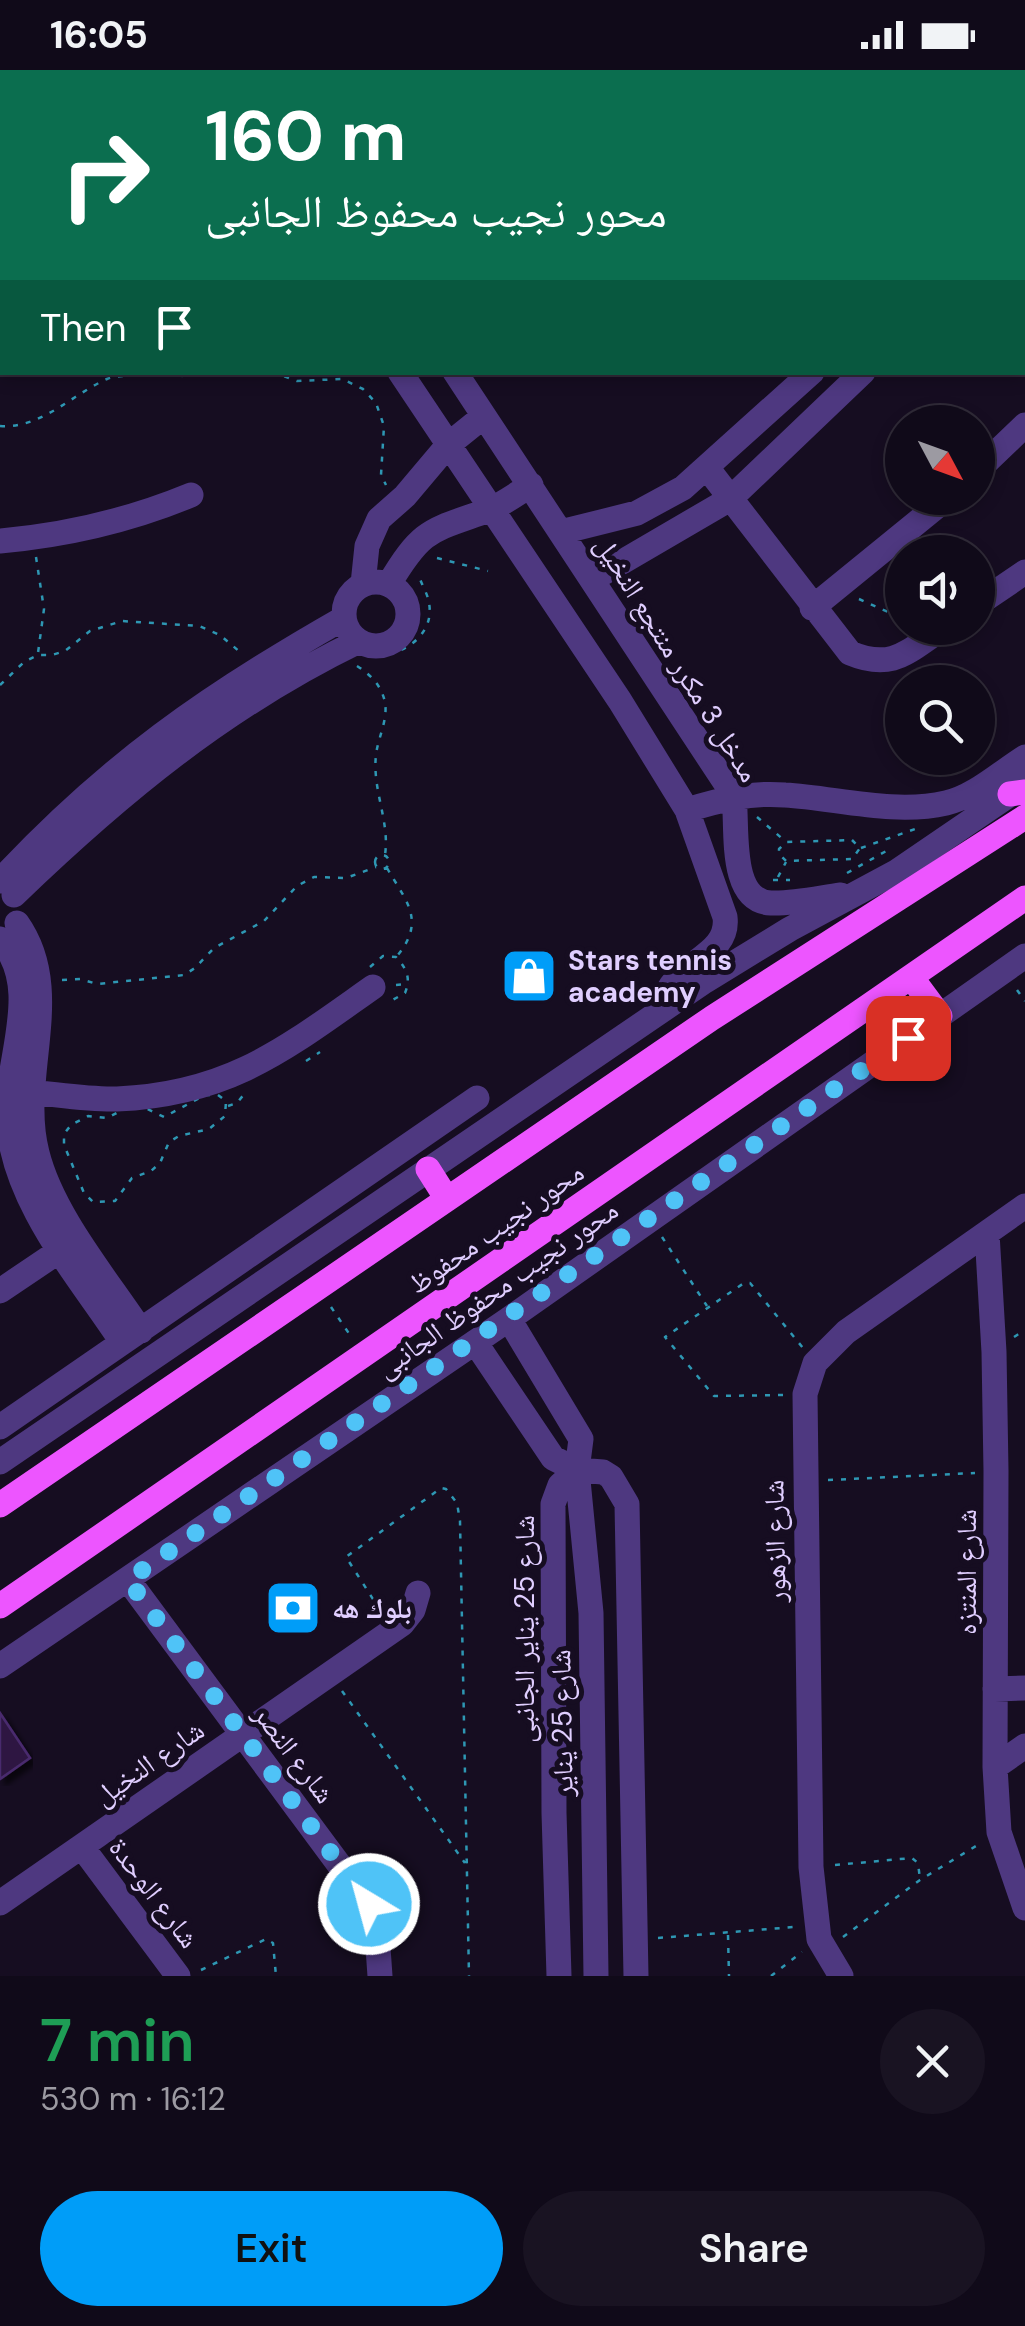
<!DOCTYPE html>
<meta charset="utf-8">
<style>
body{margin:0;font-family:"DM Sans","Noto Naskh Arabic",sans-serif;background:#191322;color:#f1f3f6;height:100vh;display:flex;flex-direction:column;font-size:38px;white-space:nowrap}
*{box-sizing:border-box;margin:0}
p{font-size:32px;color:#9c9aa2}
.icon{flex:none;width:55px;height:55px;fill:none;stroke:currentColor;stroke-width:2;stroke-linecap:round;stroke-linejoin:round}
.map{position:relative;height:1906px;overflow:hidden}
.side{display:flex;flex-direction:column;background:#100a19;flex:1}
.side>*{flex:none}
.top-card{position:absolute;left:0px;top:0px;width:1025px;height:305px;box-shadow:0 5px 15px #0003,0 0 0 2px #302b38;background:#0b6e4f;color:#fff;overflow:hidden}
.needle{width:65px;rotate:131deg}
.fabs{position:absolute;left:885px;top:335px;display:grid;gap:20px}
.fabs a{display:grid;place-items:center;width:110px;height:110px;border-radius:50%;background:#100a19;box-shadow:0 5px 15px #0003,0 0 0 2px #302b38;font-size:50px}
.pin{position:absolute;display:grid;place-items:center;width:85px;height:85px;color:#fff;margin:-42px;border-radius:20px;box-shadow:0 5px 15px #0006}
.me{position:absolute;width:110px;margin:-55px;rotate:323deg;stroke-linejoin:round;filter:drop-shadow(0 0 8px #0008)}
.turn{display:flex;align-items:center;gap:35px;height:210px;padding:0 40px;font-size:45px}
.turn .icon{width:130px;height:130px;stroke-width:2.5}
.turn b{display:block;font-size:70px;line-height:85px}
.then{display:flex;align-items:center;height:95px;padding:0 40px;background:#0003;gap:20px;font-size:38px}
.round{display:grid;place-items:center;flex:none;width:105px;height:105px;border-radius:52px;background:#191322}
.overview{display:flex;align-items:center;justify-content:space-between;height:170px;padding:0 40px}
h1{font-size:60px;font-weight:600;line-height:75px;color:#1e9e55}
.cta{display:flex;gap:20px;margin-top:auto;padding:20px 40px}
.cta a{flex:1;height:115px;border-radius:60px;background:#009df8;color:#111;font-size:40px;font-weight:600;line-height:115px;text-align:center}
.cta a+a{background:#191322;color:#f1f3f6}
.status{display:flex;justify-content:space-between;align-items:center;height:70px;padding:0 50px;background:#100a19;direction:ltr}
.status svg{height:28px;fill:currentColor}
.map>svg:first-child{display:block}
</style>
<div class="status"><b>16:05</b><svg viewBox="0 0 49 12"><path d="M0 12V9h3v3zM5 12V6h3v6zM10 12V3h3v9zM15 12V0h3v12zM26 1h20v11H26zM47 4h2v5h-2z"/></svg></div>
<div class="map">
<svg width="1025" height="1906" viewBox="0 0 1025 1906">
<defs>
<filter id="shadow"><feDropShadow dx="5.5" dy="5.5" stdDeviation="2.5" flood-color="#0009"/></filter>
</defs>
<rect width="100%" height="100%" fill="#160d21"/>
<path fill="#2d1942" stroke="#4a2b6e" stroke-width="2.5" filter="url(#shadow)" d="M0 1643 30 1688 0 1709Z"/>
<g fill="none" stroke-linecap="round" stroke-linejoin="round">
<path stroke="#2e97b3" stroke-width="2.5" stroke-dasharray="5 8" stroke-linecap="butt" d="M584 0 585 2
M614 0 615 2
M639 0 643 2
M665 0 667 2
M1022 195 1025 197
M165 302 183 306 189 302
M272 302 297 311 342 309 363 319 376 333 384 356 381 405 386 415
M0 356C41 359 71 325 107 309 119 304 132 308 145 302
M36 487 44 539 38 583
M437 488 488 501
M859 529 888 542 902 534
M376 585C404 586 435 564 429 533 428 525 423 517 420 509
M357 596C371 605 381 615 385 632 388 651 378 667 376 685 372 720 390 751 385 785
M0 615 24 592 38 585H52L65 581 90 561 122 551 199 556 220 565 240 582
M931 688 939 710
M757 747 785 771
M852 770 860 778 852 789 786 791 779 784V779L786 772Z
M861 778 915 759
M375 792a7 7 0 1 1 14 0a7 7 0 1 1-14 0Z
M387 798C405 830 427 850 397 886
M847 803 888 780
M778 807 786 792
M773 810H790
M370 897 383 886 396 887C407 899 411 908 405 923L389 932
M62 910 80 909 97 914 184 905 195 898 214 878 264 851 297 816 314 807 346 808 376 797
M396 915 409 914
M1017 920 1025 931
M306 991 320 982
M205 1025H218L226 1031 225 1046 209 1059 179 1066 169 1072 160 1093 151 1101 132 1108 115 1131 93 1132 84 1123 64 1075V1064L71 1055 88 1046 107 1048 130 1036 139 1035 164 1047Z
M228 1036 237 1033 245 1023
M662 1167 707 1236
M331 1237 352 1268
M1014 1267 1025 1260
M783 1325 714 1326 665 1267 744 1213H750L803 1278
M828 1410 975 1403
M380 1540 346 1487 441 1418 446 1419 457 1433 460 1451 469 1906
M342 1621 465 1793
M835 1795 912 1788 918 1793 920 1809
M728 1865 729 1906
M843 1867 920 1810 981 1773
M658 1868 794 1857
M201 1900 266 1869 273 1873 276 1906
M771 1906 802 1882"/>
<path stroke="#4e3880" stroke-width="25" d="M114 0 117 2
M181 0 184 2
M244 0 246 2
M454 0 456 2
M784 0 787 2
M824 0 827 2
M510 2 514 0
M1022 78 1025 75
M1022 129 1025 126
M0 203 2 200
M400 302 620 631 687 740 725 847C729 878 696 888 677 908 668 918 662 930 658 943
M455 302 734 726C738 758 728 831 771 833 793 834 819 828 841 825
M708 399 850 583C893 601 908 581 943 558
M978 400 1025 355
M561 462 637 443 683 418 812 302
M0 471C68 465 128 451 191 425
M593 509 730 429 863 302
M344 544a32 32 0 1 1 64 0a32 32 0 1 1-64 0Z
M363 514 367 476 379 449 405 426 448 375 484 346
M389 514C423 457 431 461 489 440 503 434 518 423 531 415
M978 534 1025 502
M812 538 947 428
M687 740C720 730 750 722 785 725 836 728 894 745 946 733 974 727 1001 702 1025 687
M0 811C108 695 207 626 344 548
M14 825C120 723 225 636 359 571
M17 853C66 922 17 1006 37 1083 52 1144 106 1208 141 1261
M0 869C44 919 5 989 8 1048 12 1131 78 1205 122 1272
M17 1021C50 1023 85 1030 117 1029 230 1024 285 979 373 917
M987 1163 994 1282 996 1401 995 1697 999 1762 1025 1838
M0 1221 74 1171
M509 1249 581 1369 577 1400 591 1543 596 1906
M475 1272 553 1388 577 1400 603 1402 611 1407 627 1434 636 1906
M0 1357 477 1028
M0 1392 705 911 790 859 896 802 1025 714
M128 1510 369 1835 376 1849 380 1906
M0 1596 509 1249 1025 886
M995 1619 1025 1618
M995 1697 1025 1676
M82 1777 178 1906
M0 1833 402 1554 413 1540 418 1523
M559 1906 554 1743 553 1434 560 1415 577 1400
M841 1906 819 1869 811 1797 805 1324 815 1293 846 1262 1025 1136"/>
<path stroke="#ed55ff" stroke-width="25" d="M1010 724 1025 722
M911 907 940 946
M428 1099 447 1129
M0 1435 712 948 1025 747
M0 1536 1025 828"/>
</g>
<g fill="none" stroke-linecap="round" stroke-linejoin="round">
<path stroke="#4fc3f7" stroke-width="18" stroke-dasharray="0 32.4" d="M369 1834 128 1510 908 968"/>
</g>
<defs>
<g id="shop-square" transform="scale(2.875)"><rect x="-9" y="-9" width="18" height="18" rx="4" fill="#009df8" stroke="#160d21"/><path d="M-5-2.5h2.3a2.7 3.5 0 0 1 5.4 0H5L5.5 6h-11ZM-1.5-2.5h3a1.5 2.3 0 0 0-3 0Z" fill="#fff"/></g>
<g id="bank-square" transform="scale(2.875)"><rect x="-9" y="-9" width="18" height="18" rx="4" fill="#009df8" stroke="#160d21"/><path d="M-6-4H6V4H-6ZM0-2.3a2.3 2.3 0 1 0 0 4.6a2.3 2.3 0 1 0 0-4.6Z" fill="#fff"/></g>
</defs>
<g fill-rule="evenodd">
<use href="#shop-square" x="529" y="906"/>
<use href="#bank-square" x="293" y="1538"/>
</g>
<g text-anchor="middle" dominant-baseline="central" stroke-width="10" stroke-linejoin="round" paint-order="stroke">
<g font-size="28" fill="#e0ceff" stroke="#160d21">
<text transform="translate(677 589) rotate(58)">مدخل 3 مكرر منتجع النخيل</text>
<text transform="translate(496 1158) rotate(-35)">محور نجيب محفوظ</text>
<text transform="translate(497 1219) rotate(-35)">محور نجيب محفوظ الجانبى</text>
<text transform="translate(775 1471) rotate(-91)">شارع الزهور</text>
<text transform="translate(966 1502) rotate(-90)">شارع المنتزه</text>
<text transform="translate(524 1559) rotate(-90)">شارع 25 يناير الجانبى</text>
<text transform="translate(562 1653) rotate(-91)">شارع 25 يناير</text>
<text transform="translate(294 1684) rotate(53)">شارع النصر</text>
<text transform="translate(149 1693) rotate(-35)">شارع النخيل</text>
<text transform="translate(154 1823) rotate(53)">شارع الوحدة</text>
</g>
<g font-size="28" font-weight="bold" fill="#e0ceff" stroke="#160d21" text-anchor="start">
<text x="568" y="890">Stars tennis<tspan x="568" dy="32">academy</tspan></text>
<text x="332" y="1538">بلوك هه</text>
</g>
</g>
</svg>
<div class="fabs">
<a><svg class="needle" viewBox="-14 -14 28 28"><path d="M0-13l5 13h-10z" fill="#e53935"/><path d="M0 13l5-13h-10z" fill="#9c9aa2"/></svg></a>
<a><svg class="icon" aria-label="sound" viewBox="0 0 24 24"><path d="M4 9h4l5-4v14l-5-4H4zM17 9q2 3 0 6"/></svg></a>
<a><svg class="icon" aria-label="search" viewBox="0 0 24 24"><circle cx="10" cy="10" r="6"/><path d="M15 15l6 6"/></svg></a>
</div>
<div class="pin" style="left:908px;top:968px;background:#d93025"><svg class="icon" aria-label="arrive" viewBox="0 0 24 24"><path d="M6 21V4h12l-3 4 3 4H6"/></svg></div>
<svg class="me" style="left:369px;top:1834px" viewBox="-20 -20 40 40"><circle r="17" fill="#4fc3f7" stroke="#fff" stroke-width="3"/><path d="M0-11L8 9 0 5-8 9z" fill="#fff"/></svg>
<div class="top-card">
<div class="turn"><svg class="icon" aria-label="right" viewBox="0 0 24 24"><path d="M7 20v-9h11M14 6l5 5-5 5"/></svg><div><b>160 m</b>محور نجيب محفوظ الجانبى</div></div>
<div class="then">Then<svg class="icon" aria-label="arrive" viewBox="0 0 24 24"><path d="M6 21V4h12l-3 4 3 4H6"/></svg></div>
</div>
</div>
<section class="side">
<div class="overview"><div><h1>7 min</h1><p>530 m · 16:12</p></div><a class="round"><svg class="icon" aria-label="close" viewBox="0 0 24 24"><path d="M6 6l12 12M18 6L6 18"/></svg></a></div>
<div class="cta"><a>Exit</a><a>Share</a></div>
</section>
